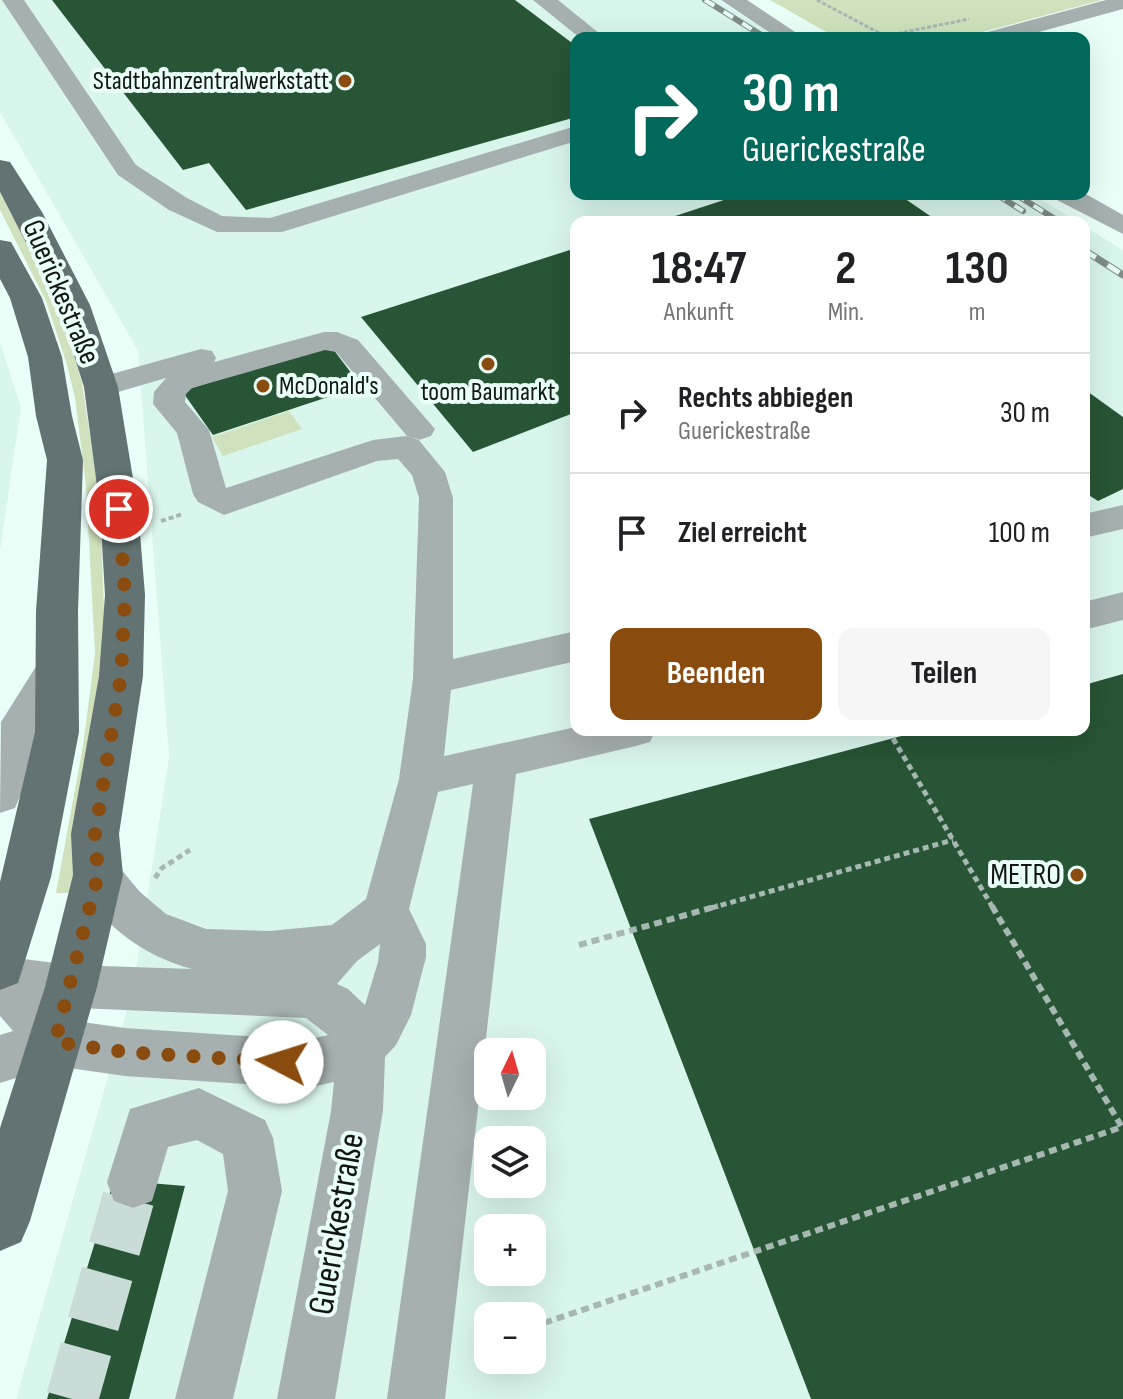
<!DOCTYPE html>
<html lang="de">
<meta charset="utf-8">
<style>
body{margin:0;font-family:"Sofia Sans Condensed",sans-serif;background:#f6f6f6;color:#202124;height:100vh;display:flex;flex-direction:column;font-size:30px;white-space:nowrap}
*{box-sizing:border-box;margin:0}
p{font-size:26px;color:#757577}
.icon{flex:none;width:44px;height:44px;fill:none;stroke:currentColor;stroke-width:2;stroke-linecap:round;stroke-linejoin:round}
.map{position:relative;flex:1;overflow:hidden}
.drawer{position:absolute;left:570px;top:216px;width:520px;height:520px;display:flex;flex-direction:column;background:#fff;border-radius:16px;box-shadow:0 8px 32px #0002}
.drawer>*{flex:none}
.banner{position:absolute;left:570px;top:32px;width:520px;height:168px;border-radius:16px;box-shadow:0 8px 32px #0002;background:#00695c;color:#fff;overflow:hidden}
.needle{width:52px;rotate:5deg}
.tools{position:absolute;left:474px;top:1038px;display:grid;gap:16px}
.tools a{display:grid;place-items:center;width:72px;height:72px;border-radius:16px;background:#fff;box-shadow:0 8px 32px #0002;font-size:40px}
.pin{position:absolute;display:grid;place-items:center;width:68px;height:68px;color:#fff;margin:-34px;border:4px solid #fff;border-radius:50%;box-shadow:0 2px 8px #0007}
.me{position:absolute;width:88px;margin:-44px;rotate:275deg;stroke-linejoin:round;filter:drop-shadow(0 0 6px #0008)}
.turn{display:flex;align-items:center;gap:28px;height:168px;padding:0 40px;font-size:36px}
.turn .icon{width:104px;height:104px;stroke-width:2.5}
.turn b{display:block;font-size:56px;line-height:68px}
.eta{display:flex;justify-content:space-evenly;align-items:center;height:136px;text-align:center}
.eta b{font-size:48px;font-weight:700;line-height:56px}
.button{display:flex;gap:16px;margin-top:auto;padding:16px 40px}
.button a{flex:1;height:92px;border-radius:16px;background:#894b0e;color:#fff;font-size:32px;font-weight:700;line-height:92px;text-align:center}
.button a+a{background:#f6f6f6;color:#202124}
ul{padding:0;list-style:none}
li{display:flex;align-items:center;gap:24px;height:120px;padding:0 40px;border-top:2px solid #e0e0e0}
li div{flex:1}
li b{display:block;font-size:30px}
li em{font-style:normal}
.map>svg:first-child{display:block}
</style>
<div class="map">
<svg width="1123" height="1399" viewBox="0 0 1123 1399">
<rect width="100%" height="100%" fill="#ebfff9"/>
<path fill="#d9f6ed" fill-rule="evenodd" d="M0 0H718L779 38H576V194H1032L1078 222H576V730H1084V226L1123 250V1399H16L133 989 169 757 138 351 0 112ZM488 1052H532V1096H488ZM488 1140H532V1184H488ZM488 1228H532V1272H488ZM488 1316H532V1360H488Z
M0 342 21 408 0 551Z"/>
<path fill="#d0e2bd" d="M770 0H1102L960 38H837Z
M0 193 45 276 65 324 82 383 100 501 104 612 101 692 71 893H56L83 746 95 653 86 486 75 398 67 365 46 301 0 210Z
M289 411 302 429 223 456 212 437Z"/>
<path fill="#275535" d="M52 0H515L576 46V117L246 210 209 163 183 170Z
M742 194H898L939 222H657Z
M576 248V412L473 452 361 317Z
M330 345 361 386 213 435 182 391Z
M1084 389 1123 417V489L1098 501 1084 492Z
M1123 674V1399H811L589 819 924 730H1084V685Z
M114 1180 185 1186 129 1399H47Z"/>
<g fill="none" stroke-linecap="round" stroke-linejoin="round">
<path stroke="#cadcd7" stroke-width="52" stroke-dasharray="52 26" stroke-linecap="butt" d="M72 1399 133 1182"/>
<path stroke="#a7b7b2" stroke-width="3" stroke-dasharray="4 2" stroke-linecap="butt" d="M817 0 885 36 969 19"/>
<path stroke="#a7b7b2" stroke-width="4" stroke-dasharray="5 3" stroke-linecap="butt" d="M161 521 183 514"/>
<path stroke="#a7b7b2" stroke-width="5" stroke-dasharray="6 4" stroke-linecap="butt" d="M888 730 993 908
M155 878 162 868 190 850
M711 908 953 840"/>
<path stroke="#a7b7b2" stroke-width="6" stroke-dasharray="8 5" stroke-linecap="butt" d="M992 906 1123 1129
M579 945 718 906
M532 1327 1122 1127
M476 1347 488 1343"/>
<path fill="#a7b0b0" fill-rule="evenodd" d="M2 0H24L136 165 187 198 222 216 270 218 576 126V141L282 232H217L169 210 118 175Z
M533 0H558L605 38H580Z
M721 0H747L804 38H778Z
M1106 0H1123V9L1017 38H981L984 33Z
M1084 193 1123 215V234L1057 200 1053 194Z
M324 332H337L358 340 435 429 431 436 419 440 407 436 336 352 325 350 192 388 186 394 185 402 209 430 226 488 373 440 406 436 418 439 445 472 453 498V659L576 631V661L451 690 444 756 576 727V730H656L650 742 636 746 516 774 445 1399H387L473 784 438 792 409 909 426 944V957L411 1015 396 1045 385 1057 383 1111 335 1399H277L331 1111 334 1082 307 1088 125 1076 55 1066 0 1083V1035L13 1031 0 1016V956L71 965 192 969C141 955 98 923 76 875L82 861 98 855 114 861 140 892 166 914 206 929 269 931 332 925 366 899 399 779 413 679 419 498 412 475 398 459 377 461 224 515 198 502 193 494 177 433 153 404 154 392 166 378 101 397 90 394 85 387 90 380 201 349 212 351 216 358 214 362ZM380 944 378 962 365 1005 348 989 337 984 357 961ZM56 1007 306 1018 328 1035 307 1040 125 1028 68 1020Z
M1123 505V529L1084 538V514Z
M1123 592V620L1084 630V602Z
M56 653 70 657 76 668 41 725 31 770 15 808 0 813 1 722 42 657Z
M199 1088 265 1120 273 1138 282 1191 233 1399H175L228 1191 223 1154 197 1140 168 1147 152 1201 133 1208 114 1201 107 1182 130 1109Z"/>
<path fill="#637373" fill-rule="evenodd" d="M0 160 10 162 42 212 90 305 118 387 138 509 145 595 143 676 119 834 123 875 97 987 30 1221 21 1242 0 1251V1128L45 987 73 875 71 834 99 676 105 595 100 509 84 387 58 305 0 192Z
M0 240 11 242 42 298 62 357 72 416 83 460 78 611 79 732 51 877 18 983 0 990V882L35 732 36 611 47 460 36 416 28 357 10 298 0 279Z"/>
<g stroke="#7f8c88" stroke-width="6">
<path id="rail-far1" d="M705 0 766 38
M996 194 1023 211
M1015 194 1060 222"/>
</g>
<g stroke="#7f8c88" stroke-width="7">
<path id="rail" d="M1084 250 1123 275"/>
</g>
<use href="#rail-far1" stroke="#ebfff9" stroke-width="4" stroke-dasharray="11" stroke-linecap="butt"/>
<use href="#rail" stroke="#ebfff9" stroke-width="5" stroke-dasharray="14" stroke-linecap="butt"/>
</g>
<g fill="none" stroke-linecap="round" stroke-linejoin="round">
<path stroke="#894b0e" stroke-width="14" stroke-dasharray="0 25.2" d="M119 509 125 595 121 676 95 834 98 875 55 1042 125 1052 282 1062"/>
</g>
<g fill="#894b0e" stroke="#ebfff9" stroke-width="3">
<circle cx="345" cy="81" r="8"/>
<circle cx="488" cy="364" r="8"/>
<circle cx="263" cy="386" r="8"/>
<circle cx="1077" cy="875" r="8"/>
</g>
<g text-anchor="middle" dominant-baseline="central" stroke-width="8" stroke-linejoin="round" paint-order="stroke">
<g font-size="26" fill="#101715" stroke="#ebfff9" text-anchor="end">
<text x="329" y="81">Stadtbahnzentralwerkstatt</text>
<text x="279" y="386" text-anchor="start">McDonald's</text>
<text x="488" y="392" text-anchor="middle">toom Baumarkt</text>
</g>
<g font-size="30" fill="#101715" stroke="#ebfff9">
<text transform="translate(61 292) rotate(67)">Guerickestraße</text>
</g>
<g font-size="30" fill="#101715" stroke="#ebfff9" text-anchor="end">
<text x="1061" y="875">METRO</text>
</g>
<g font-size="36" fill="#101715" stroke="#ebfff9">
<text transform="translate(337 1224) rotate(-80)">Guerickestraße</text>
</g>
</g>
</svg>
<div class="tools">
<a><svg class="needle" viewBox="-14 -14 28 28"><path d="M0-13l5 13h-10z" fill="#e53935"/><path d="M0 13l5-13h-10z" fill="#757577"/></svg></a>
<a><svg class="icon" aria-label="layers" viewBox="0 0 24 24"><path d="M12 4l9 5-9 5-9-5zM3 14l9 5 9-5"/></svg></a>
<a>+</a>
<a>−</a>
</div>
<div class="pin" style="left:119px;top:509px;background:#d93025"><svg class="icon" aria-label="arrive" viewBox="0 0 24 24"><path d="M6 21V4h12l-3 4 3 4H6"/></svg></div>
<svg class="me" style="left:282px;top:1062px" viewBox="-20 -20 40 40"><circle r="19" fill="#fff"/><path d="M0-13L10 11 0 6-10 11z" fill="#894b0e"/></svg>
<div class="banner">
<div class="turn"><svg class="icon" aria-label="right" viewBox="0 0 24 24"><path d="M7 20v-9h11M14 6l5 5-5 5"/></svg><div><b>30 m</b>Guerickestraße</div></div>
</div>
<section class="drawer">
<div class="eta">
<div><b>18:47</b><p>Ankunft</p></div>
<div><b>2</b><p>Min.</p></div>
<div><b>130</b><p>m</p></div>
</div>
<ul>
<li><svg class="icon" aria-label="right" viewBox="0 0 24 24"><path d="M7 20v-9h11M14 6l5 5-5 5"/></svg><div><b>Rechts abbiegen</b><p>Guerickestraße</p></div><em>30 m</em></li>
<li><svg class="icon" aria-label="arrive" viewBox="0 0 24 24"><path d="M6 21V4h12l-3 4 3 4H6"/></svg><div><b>Ziel erreicht</b></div><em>100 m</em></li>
</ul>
<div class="button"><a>Beenden</a><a>Teilen</a></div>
</section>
</div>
